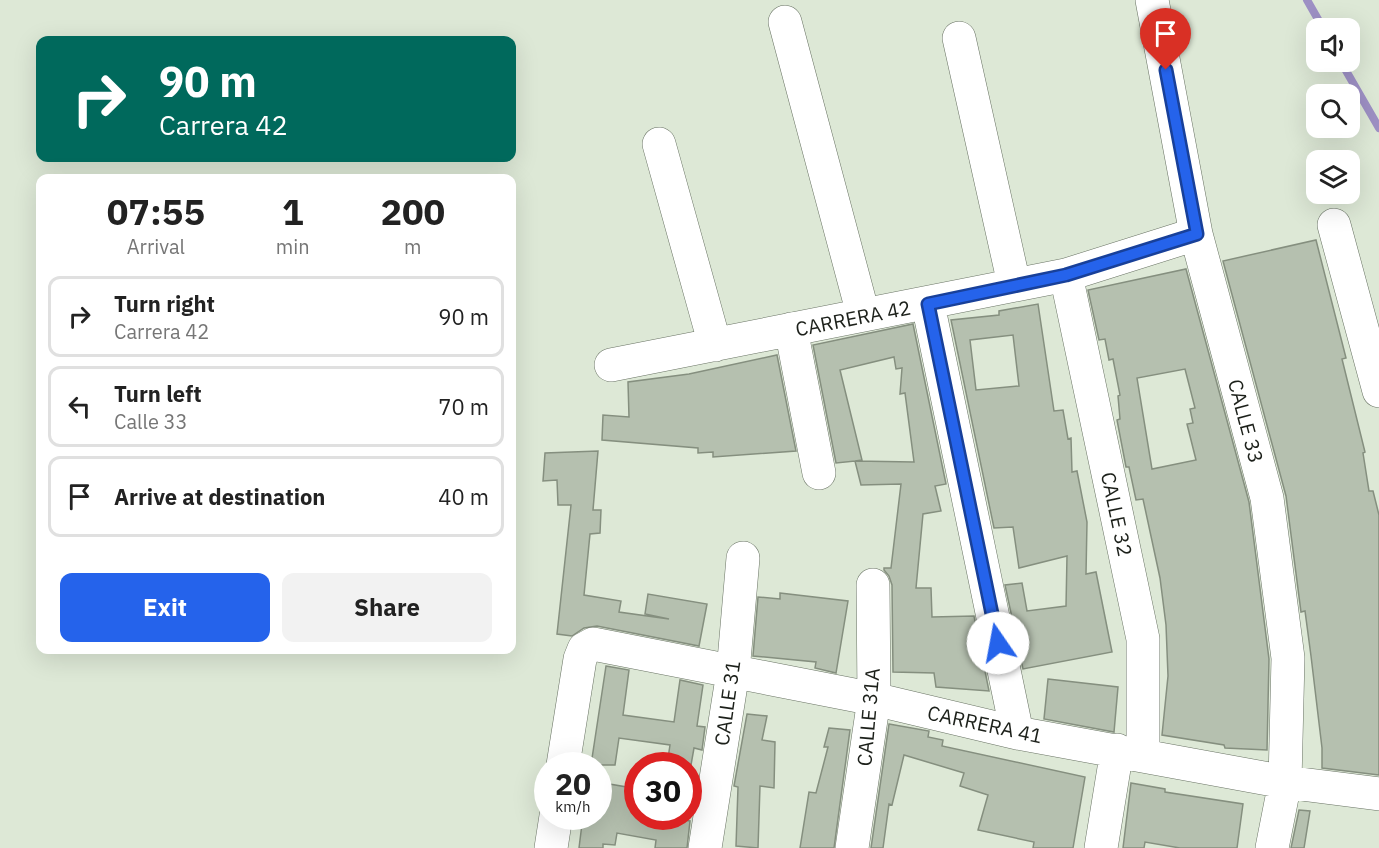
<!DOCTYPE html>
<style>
body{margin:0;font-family:"IBM Plex Sans",sans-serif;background:#f2f2f2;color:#222;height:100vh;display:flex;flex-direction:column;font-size:22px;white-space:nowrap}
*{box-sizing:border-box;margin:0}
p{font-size:20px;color:#767676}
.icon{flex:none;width:33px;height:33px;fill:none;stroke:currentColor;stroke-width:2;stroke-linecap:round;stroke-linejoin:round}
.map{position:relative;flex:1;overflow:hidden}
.panel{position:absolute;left:36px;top:174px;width:480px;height:480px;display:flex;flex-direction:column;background:#fff;border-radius:12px;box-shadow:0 6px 24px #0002}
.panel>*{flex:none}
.hud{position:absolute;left:36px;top:36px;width:480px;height:126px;border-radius:12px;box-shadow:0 6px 24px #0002;background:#00695c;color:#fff;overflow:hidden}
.fabs{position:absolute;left:1306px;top:18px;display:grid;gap:12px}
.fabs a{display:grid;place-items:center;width:54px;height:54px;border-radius:12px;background:#fff;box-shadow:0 6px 24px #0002;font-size:30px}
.speed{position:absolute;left:534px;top:752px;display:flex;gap:12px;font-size:30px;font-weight:700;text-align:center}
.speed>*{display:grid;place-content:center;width:78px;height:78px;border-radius:50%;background:#fff;box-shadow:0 6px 24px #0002;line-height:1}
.speed small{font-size:15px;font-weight:400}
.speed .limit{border:9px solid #d22;background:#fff;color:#111}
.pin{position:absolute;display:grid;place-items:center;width:51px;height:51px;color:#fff;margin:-62px -26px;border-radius:50% 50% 50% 0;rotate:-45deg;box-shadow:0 0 6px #0007}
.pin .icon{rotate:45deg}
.me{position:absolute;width:66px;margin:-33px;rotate:348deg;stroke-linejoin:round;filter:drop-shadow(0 0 4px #0008)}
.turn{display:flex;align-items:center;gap:21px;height:126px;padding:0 24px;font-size:27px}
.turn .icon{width:78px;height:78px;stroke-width:2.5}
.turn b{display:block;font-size:42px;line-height:51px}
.eta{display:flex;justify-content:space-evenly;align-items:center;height:102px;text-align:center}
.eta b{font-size:36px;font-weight:700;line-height:42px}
.action{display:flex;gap:12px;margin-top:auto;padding:12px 24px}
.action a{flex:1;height:69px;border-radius:12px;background:#2563eb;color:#fff;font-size:24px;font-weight:700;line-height:69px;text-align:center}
.action a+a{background:#f2f2f2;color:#222}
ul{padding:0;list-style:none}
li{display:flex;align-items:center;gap:18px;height:81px;margin:0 12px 9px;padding:0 12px;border:3px solid #e0e0e0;border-radius:12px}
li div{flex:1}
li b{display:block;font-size:22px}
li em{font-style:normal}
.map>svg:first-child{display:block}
</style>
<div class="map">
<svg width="1379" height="848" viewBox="0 0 1379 848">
<rect width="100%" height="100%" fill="#dde8d6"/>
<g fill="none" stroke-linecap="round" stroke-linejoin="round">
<path stroke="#9d90c4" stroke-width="8" d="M1307 0 1323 28
M1341 62 1379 128"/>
</g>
<path fill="#b5c0af" stroke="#858f7f" stroke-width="1.5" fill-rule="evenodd" d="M1316 240 1346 358 1342 359 1365 452 1363 453 1369 491H1373L1379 515V775L1322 768V748L1311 656 1305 611 1301 612 1286 496 1223 261Z
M1186 269 1249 502 1269 659 1267 750 1225 748 1224 745 1162 735 1168 676 1166 625 1160 578 1143 499 1136 500 1129 467H1126L1117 420 1120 419 1118 396 1120 395 1113 359 1109 360 1105 339 1099 340 1088 290ZM1185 369 1195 408 1190 409 1193 423 1187 424 1196 460 1152 469 1137 378Z
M1038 304 1054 411 1063 410 1068 439 1071 438 1072 472 1077 471 1087 522 1086 574 1096 572 1112 652 1023 669 1005 585 1022 583 1027 611 1066 606 1067 556 1019 568 1013 527 994 528 951 320 999 315V311ZM1013 335 1019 386 976 390 970 340Z
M913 324 946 484 935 486 941 511 923 514 916 588H931L932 617 974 616 989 691 936 687 934 673 893 672 892 585 889 576 884 570V568H891L901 484 861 485 855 461 836 463 813 345ZM894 357 896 369 902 368 900 394 905 393 914 462 855 461 862 460 840 370Z
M777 355 796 451 713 457V452L698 453V448L602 440 603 415 629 417 628 382 689 374Z
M598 451 593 510H601L600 533 590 534 584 595 621 601 619 612 669 619 645 614 648 594 707 604 699 646 597 626 584 628 572 636 557 634 571 505H558L557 480 543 481 545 453Z
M780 593 848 601 836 673 815 668 816 662 753 656 758 597 780 599Z
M606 666 629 670 623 715 674 722 680 680 703 685 697 726 705 727 702 750 694 748 691 765H667L670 745 619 738 615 765H591Z
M1048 679 1118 687 1114 732 1044 719Z
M747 714 767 716 762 740 775 742 774 788 760 786 758 848 736 846 738 787 734 786Z
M889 724 929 731 928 737 943 740 942 746 1085 777 1073 848H1033L1034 842 978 830 988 795 960 786 964 773 904 755 892 805 889 804 883 848H871Z
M829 728 850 730 834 848H800L809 792 816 793 828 747H824Z
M598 782 638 789V816H684L683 820 690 821 687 848H655L656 840 617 833 615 845 603 844V848H579L583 816H598Z
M1131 783 1165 789V792L1243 804 1237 848H1180L1145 842 1144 848H1123Z
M1299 810 1310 811 1304 848H1291Z"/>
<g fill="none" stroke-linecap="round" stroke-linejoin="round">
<g stroke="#697364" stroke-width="34">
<path id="minor" d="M1152 0 1196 234 1267 498 1288 658 1285 782 1272 848
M785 22 863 314
M959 38 1014 284
M659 144 715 345
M1334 225 1379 391
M1066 275 1143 639V755
M928 304 1017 733
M791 329 819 473
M611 365 1066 275 1196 234
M563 765 580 659 584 649 593 644 874 699 1017 733 1285 782 1379 794
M551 848 556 816
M705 848 733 672 743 558
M852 848 874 699 873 585
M1101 848 1117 750"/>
</g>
<use href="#minor" stroke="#fff" stroke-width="33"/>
</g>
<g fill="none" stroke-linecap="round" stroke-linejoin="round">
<g stroke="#184099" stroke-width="15">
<path id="route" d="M998 643 928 304 1066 275 1197 234 1166 70"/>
</g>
<use href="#route" stroke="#2563eb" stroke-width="10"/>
</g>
<g text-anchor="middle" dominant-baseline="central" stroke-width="4.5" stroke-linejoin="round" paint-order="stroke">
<g font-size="20" fill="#1c201a" stroke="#fff">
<text transform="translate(853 318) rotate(-11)">CARRERA 42</text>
<text transform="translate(1246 421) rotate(75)">CALLE 33</text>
<text transform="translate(1117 514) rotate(78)">CALLE 32</text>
<text transform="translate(727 703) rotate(-82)">CALLE 31</text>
<text transform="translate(868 717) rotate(-85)">CALLE 31A</text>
<text transform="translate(985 724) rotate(12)">CARRERA 41</text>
</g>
</g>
</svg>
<div class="fabs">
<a><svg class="icon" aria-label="sound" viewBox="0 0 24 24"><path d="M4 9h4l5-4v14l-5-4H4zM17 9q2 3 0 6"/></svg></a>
<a><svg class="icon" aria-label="search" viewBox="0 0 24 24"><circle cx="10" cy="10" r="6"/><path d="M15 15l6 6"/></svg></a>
<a><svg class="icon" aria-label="layers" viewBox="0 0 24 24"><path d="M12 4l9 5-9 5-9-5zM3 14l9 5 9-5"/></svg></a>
</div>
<div class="speed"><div>20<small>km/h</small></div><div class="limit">30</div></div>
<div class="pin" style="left:1166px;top:70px;background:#d93025"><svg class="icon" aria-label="arrive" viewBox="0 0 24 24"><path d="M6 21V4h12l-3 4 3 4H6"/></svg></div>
<svg class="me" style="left:998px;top:643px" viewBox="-20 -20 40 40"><circle r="19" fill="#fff"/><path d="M0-13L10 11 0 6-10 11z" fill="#2563eb"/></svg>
<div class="hud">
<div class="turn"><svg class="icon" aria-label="right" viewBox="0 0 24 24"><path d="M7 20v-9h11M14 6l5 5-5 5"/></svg><div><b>90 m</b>Carrera 42</div></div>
</div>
<section class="panel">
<div class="eta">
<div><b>07:55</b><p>Arrival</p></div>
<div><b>1</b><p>min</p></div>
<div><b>200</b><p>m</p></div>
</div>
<ul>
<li><svg class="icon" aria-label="right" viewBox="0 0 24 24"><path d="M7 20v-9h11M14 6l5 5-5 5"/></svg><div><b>Turn right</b><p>Carrera 42</p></div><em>90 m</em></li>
<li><svg class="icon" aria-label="left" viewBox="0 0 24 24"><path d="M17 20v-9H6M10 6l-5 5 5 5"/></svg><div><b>Turn left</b><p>Calle 33</p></div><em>70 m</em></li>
<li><svg class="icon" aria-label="arrive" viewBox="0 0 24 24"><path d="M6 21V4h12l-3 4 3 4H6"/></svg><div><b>Arrive at destination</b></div><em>40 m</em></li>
</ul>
<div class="action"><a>Exit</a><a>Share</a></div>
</section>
</div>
